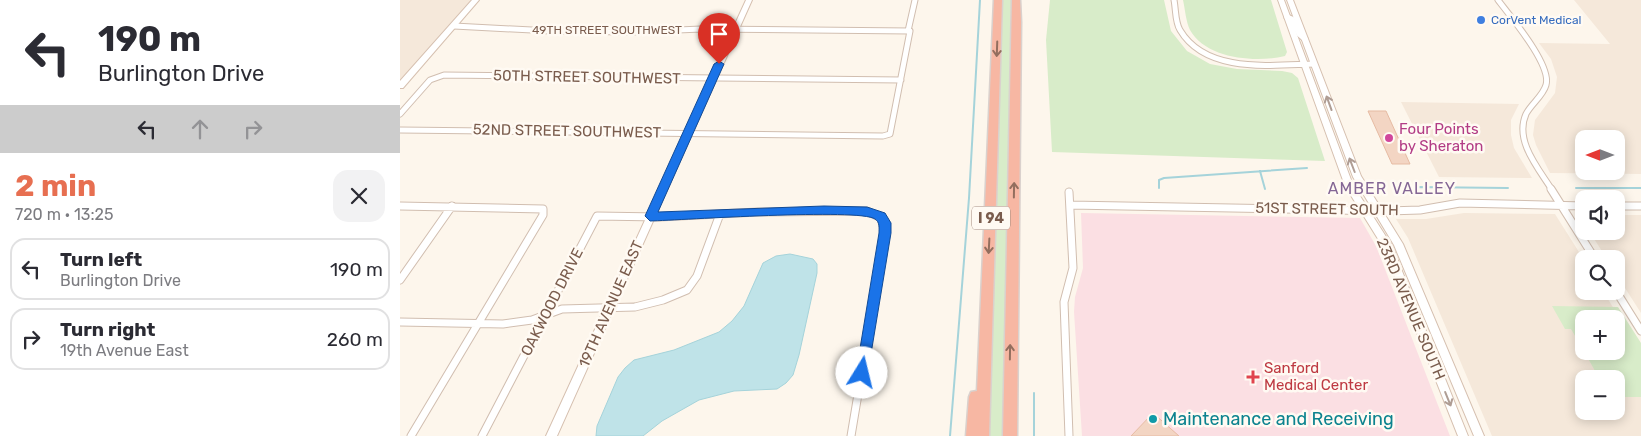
<!DOCTYPE html>
<meta charset="utf-8">
<style>
body{margin:0;font-family:Rubik,sans-serif;background:#f2f2f3;color:#2b2b33;height:100vh;display:flex;flex-direction:column;font-size:19px;white-space:nowrap}
*{box-sizing:border-box;margin:0}
p{font-size:16px;color:#7c7c81}
.icon{flex:none;width:28px;height:28px;fill:none;stroke:currentColor;stroke-width:2;stroke-linecap:round;stroke-linejoin:round}
.map{position:relative;flex:1;overflow:hidden}
.details{display:flex;flex-direction:column;background:#fff;width:400px}
.details>*{flex:none}
.hud{background:#fff;color:#2b2b33;overflow:hidden}
.needle{width:32px;rotate:270deg}
.controls{position:absolute;left:1175px;top:130px;display:grid;gap:10px}
.controls a{display:grid;place-items:center;width:50px;height:50px;border-radius:10px;background:#fff;box-shadow:0 2px 12px #0003;font-size:25px}
.pin{position:absolute;display:grid;place-items:center;width:42px;height:42px;color:#fff;margin:-51px -21px;border-radius:50% 50% 50% 0;rotate:-45deg;box-shadow:0 0 5px #0007}
.pin .icon{rotate:45deg}
.me{position:absolute;width:55px;margin:-28px;rotate:9deg;stroke-linejoin:round;filter:drop-shadow(0 0 4px #0008)}
.turn{display:flex;align-items:center;gap:18px;height:105px;padding:0 15px;font-size:22px}
.turn .icon{width:65px;height:65px;stroke-width:2.5}
.turn b{display:block;font-size:35px;line-height:42px}
.lanes{display:flex;align-items:center;height:48px;padding:0 15px;background:#0003;justify-content:center;gap:25px;direction:ltr}
.lanes .off{opacity:.35}
.round{display:grid;place-items:center;flex:none;width:52px;height:52px;border-radius:15px;background:#f2f2f3}
.summary{display:flex;align-items:center;justify-content:space-between;height:85px;padding:0 15px}
h1{font-size:30px;font-weight:700;line-height:38px;color:#e76f51}
ul{padding:0;list-style:none}
li{display:flex;align-items:center;gap:15px;height:62px;margin:0 10px 8px;padding:0 5px;border:2px solid #e1e1e2;border-radius:15px}
li div{flex:1}
li b{display:block;font-size:19px}
li em{font-style:normal}
main{display:flex;flex:1;min-height:0}
.map>svg:first-child{display:block}
</style>
<main>
<section class="details">
<div class="hud">
<div class="turn"><svg class="icon" aria-label="left" viewBox="0 0 24 24"><path d="M17 20v-9H6M10 6l-5 5 5 5"/></svg><div><b>190 m</b>Burlington Drive</div></div>
<div class="lanes"><svg class="icon" aria-label="left" viewBox="0 0 24 24"><path d="M17 20v-9H6M10 6l-5 5 5 5"/></svg><svg class="icon off" aria-label="ahead" viewBox="0 0 24 24"><path d="M12 20V5M6 11l6-6 6 6"/></svg><svg class="icon off" aria-label="right" viewBox="0 0 24 24"><path d="M7 20v-9h11M14 6l5 5-5 5"/></svg></div>
</div>
<div class="summary"><div><h1>2 min</h1><p>720 m · 13:25</p></div><a class="round"><svg class="icon" aria-label="close" viewBox="0 0 24 24"><path d="M6 6l12 12M18 6L6 18"/></svg></a></div>
<ul>
<li><svg class="icon" aria-label="left" viewBox="0 0 24 24"><path d="M17 20v-9H6M10 6l-5 5 5 5"/></svg><div><b>Turn left</b><p>Burlington Drive</p></div><em>190 m</em></li>
<li><svg class="icon" aria-label="right" viewBox="0 0 24 24"><path d="M7 20v-9h11M14 6l5 5-5 5"/></svg><div><b>Turn right</b><p>19th Avenue East</p></div><em>260 m</em></li>
</ul>
</section>
<div class="map">
<svg width="1241" height="436" viewBox="0 0 1241 436">
<rect width="100%" height="100%" fill="#fdf6ec"/>
<path fill="#f5e8da" fill-rule="evenodd" d="M0 0H74L0 81Z
M1174 0H1241V174L1150 173 1136 145 1133 135 1135 120 1155 93 1157 77 1151 59 1139 43 1210 44ZM1184 139H1216V171H1184Z
M1001 102 1119 104 1111 120V135L1114 148 1132 178 1039 177Z
M1064 213 1155 214 1184 260V291H1203L1241 353V436H1092L1008 238 996 219H1026ZM1184 319H1216V351H1184ZM1184 379H1216V411H1184Z
M1216 215H1241V313L1216 274V259H1207L1189 231H1216Z"/>
<path fill="#fbdfe3" d="M681 213 960 218 976 246 1050 436H682L674 312 675 297 683 268Z"/>
<path fill="#d8ecc9" d="M603 0H611L603 436H589Z
M650 0H764L771 31 787 51 810 64 837 69 882 71 892 73 898 78 925 161 652 152 646 40Z
M783 0H871L887 52 885 56C856 63 806 59 790 30 786 22 785 9 783 0Z
M1152 306 1218 307 1241 343V397H1216V379H1194L1189 371H1195L1184 351H1216V319H1184V351L1171 329H1165Z"/>
<path fill="#bfe3e8" stroke="#a5d3da" d="M390 254 413 259 417 264V273L399 355 393 375 386 383 377 389 334 391 299 400 262 421 243 436H196L197 426 218 377 225 368 234 360 274 350 319 332 332 321 344 306 363 263 376 256Z"/>
<g fill="none" stroke-linecap="round" stroke-linejoin="round">
<path stroke="#a5d3da" stroke-width="2" d="M860 171 865 189
M759 188V180L764 178 907 168
M1176 188H1241
M1002 194 1016 187 1108 188
M634 393V436
M550 436 569 198 580 0"/>
</g>
<path fill="#f3d5c3" stroke="#e6bba3" d="M968 111H986L1010 164H992Z
M753 413 779 436H731Z"/>
<g fill="none" stroke-linecap="round" stroke-linejoin="round">
<g stroke="#d1beb0" stroke-width="7">
<path id="street-far1" d="M774 0C776 10 775 22 780 30 806 74 872 65 914 64
M1098 0C1110 16 1152 65 1146 85 1143 96 1131 104 1126 114 1114 141 1139 169 1152 190
M887 17 892 19 899 34 905 39
M508 31 515 0
M0 114 30 80 44 75 501 80
M0 130 483 136 490 134 510 31 301 29 232 32 151 31 54 26"/>
</g>
<g stroke="#d1beb0" stroke-width="9">
<path id="street" d="M1151 189 1195 259
M669 192 673 268 664 302 669 436
M670 205 988 211 1020 210 1060 203 1184 206
M0 206 143 209V215L11 436
M1216 206H1241
M0 280 52 206
M1216 291 1241 331
M0 322 103 324 132 320 162 309 235 307 263 300 287 290 297 276 320 214
M82 436 197 216 259 217 358 212 467 211 481 218 485 233 451 436"/>
</g>
<g stroke="#d6c0b0" stroke-width="2">
<path id="secondary" d="M72 0H79L3 88H0V81Z
M346 0H352L157 436H146Z
M878 0H884L953 185 992 246 1068 436H1058L983 247 945 186Z
M887 0H893L961 176 1003 244 1084 436H1074L994 245 953 177Z"/>
</g>
<g stroke="#dad1cd" stroke-width="3">
<path id="highway" d="M594 0H602L589 436H566L569 397 571 392 577 391Z
M612 0H620L621 22 617 436H603Z"/>
</g>
<use href="#street-far1" stroke="#fff" stroke-width="5"/>
<use href="#street" stroke="#fff" stroke-width="7"/>
<use href="#secondary" fill="#fff" fill-rule="evenodd"/>
<use href="#highway" fill="#f7b7a3" fill-rule="evenodd"/>
</g>
<defs><path id="oneway-shaft" d="M-6 0H5M1.5-3L5.5 0L1.5 3" fill="none" stroke-width="1.6" stroke-linecap="round" stroke-linejoin="round" transform="scale(1.25)"/></defs>
<g stroke="#936e5e">
<use href="#oneway-shaft" transform="translate(597 49) rotate(92)"/>
<use href="#oneway-shaft" transform="translate(614 190) rotate(-89)"/>
<use href="#oneway-shaft" transform="translate(589 246) rotate(93)"/>
<use href="#oneway-shaft" transform="translate(610 352) rotate(-89)"/>
</g>
<g stroke="#af9d94">
<use href="#oneway-shaft" transform="translate(929 103) rotate(-110)"/>
<use href="#oneway-shaft" transform="translate(952 165) rotate(-111)"/>
<use href="#oneway-shaft" transform="translate(1048 399) rotate(68)"/>
</g>
<path fill="#1a73e8" stroke="#114b97" d="M319 61 324 64 258 212 424 206 467 207 485 213 491 223V233L467 378 462 380 458 378 456 373 479 233C479 228 480 222 475 219 459 208 282 220 250 221L245 216 314 64Z"/>
<circle fill="#3f7fe0" stroke="#fffaf3" stroke-width="2" cx="1081" cy="20" r="5"/>
<circle fill="#d1479c" stroke="#fffaf3" stroke-width="2" cx="989" cy="138" r="5"/>
<path fill="#e0444e" stroke="#fffaf3" stroke-width="2" d="M850.5 369.5h5v5h5v5h-5v5h-5v-5h-5v-5h5z"/>
<circle fill="#0f9aa8" stroke="#fffaf3" stroke-width="2" cx="753" cy="419" r="5"/>
<g text-anchor="middle" dominant-baseline="central" stroke-width="5" stroke-linejoin="round" paint-order="stroke">
<g font-size="12" fill="#366cbe" stroke="#fffaf3" text-anchor="start">
<text x="1091" y="20">CorVent Medical</text>
</g>
<g font-size="12" fill="#7a5c4d" stroke="#fffaf3">
<text x="207" y="30">49TH STREET SOUTHWEST</text>
</g>
<rect fill="#fffaf3" stroke="#a28b7f" stroke-width="1" x="572" y="206.5" width="38" height="23" rx="4"/>
<g font-size="14" font-weight="bold" fill="#7a5c4d">
<text x="591" y="218">I 94</text>
</g>
<g font-size="15" fill="#7a5c4d" stroke="#fffaf3">
<text transform="translate(187 77) rotate(1)">50TH STREET SOUTHWEST</text>
<text transform="translate(167 131) rotate(1)">52ND STREET SOUTHWEST</text>
<text transform="translate(927 209) rotate(1)">51ST STREET SOUTH</text>
<text transform="translate(152 302) rotate(-63)">OAKWOOD DRIVE</text>
<text transform="translate(211 304) rotate(-66)">19TH AVENUE EAST</text>
<text transform="translate(1011 309) rotate(67)">23RD AVENUE SOUTH</text>
</g>
<g font-size="15" fill="#b23c85" stroke="#fffaf3" text-anchor="start">
<text x="999" y="129">Four Points<tspan x="999" dy="17">by Sheraton</tspan></text>
</g>
<g font-size="15" fill="#be3a42" stroke="#fffaf3" text-anchor="start">
<text x="864" y="368">Sanford<tspan x="864" dy="17">Medical Center</tspan></text>
</g>
<g font-size="16" letter-spacing="1" fill="#846695" stroke="#fffaf3">
<text x="992" y="188">AMBER VALLEY</text>
</g>
<g font-size="18" fill="#0d838f" stroke="#fffaf3" text-anchor="start">
<text x="763" y="419">Maintenance and Receiving</text>
</g>
</g>
</svg>
<div class="controls">
<a><svg class="needle" viewBox="-14 -14 28 28"><path d="M0-13l5 13h-10z" fill="#e53935"/><path d="M0 13l5-13h-10z" fill="#7c7c81"/></svg></a>
<a><svg class="icon" aria-label="sound" viewBox="0 0 24 24"><path d="M4 9h4l5-4v14l-5-4H4zM17 9q2 3 0 6"/></svg></a>
<a><svg class="icon" aria-label="search" viewBox="0 0 24 24"><circle cx="10" cy="10" r="6"/><path d="M15 15l6 6"/></svg></a>
<a>+</a>
<a>−</a>
</div>
<div class="pin" style="left:319px;top:64px;background:#d93025"><svg class="icon" aria-label="arrive" viewBox="0 0 24 24"><path d="M6 21V4h12l-3 4 3 4H6"/></svg></div>
<svg class="me" style="left:462px;top:373px" viewBox="-20 -20 40 40"><circle r="19" fill="#fff"/><path d="M0-13L10 11 0 6-10 11z" fill="#1a73e8"/></svg>
</div>
</main>
